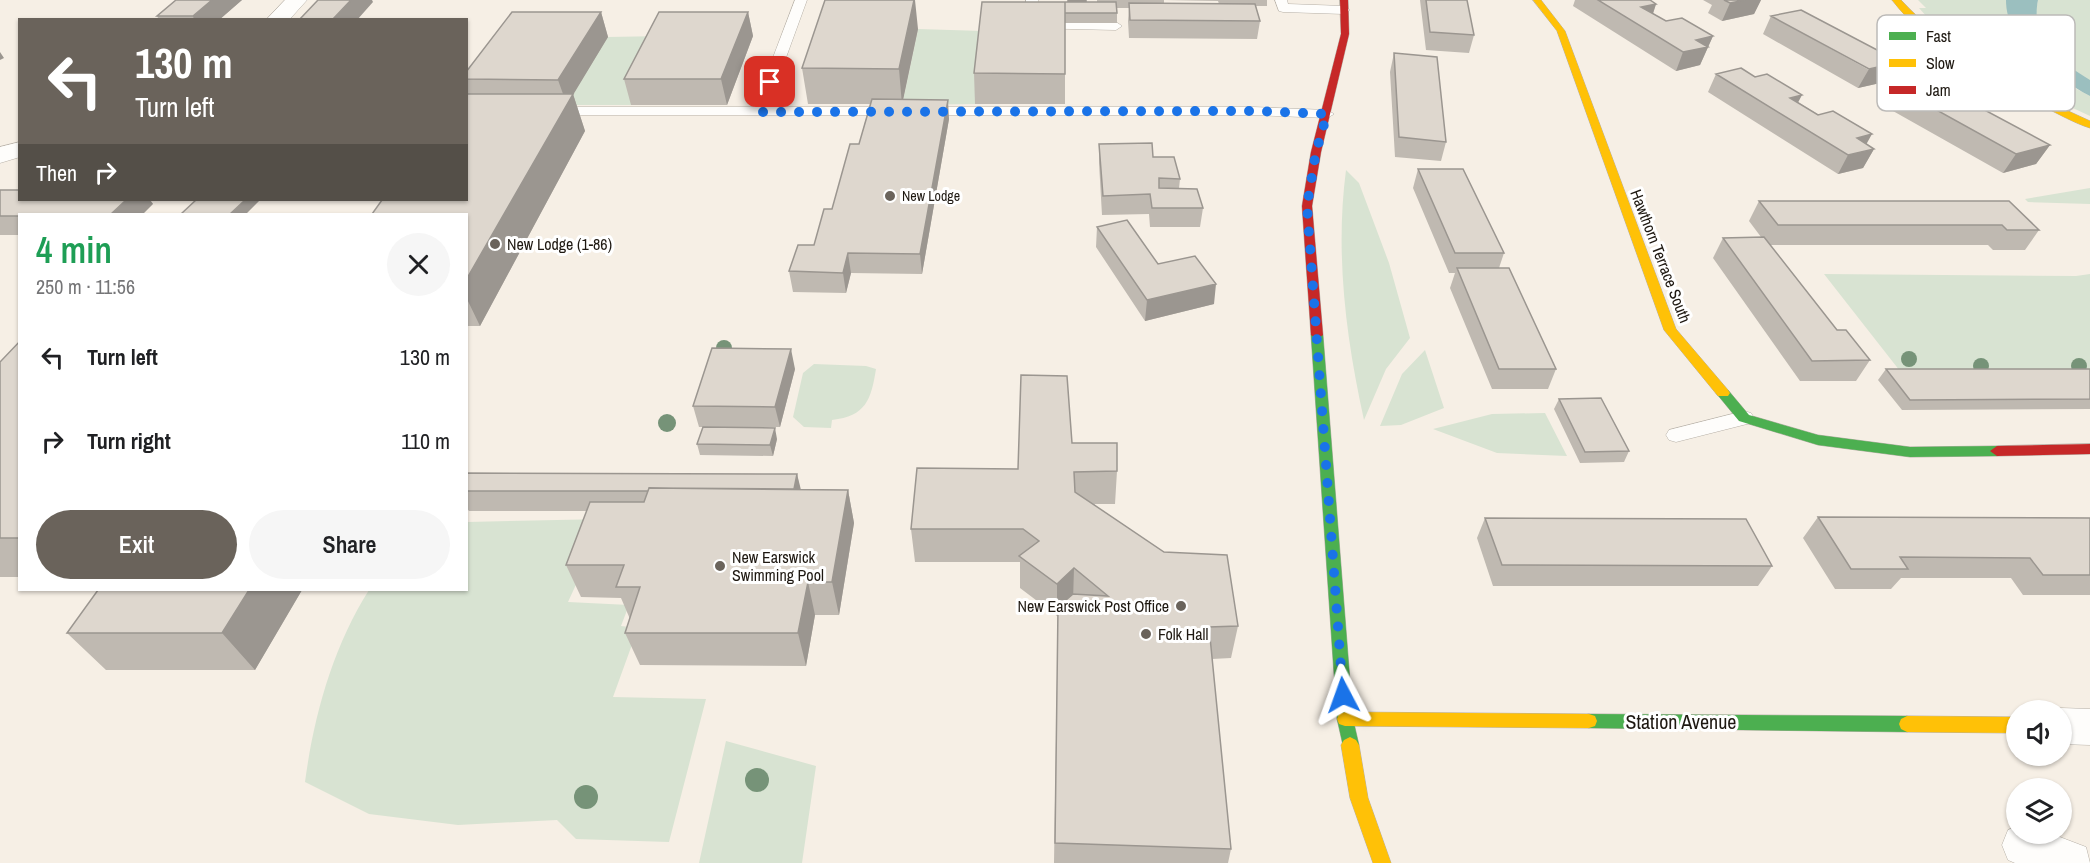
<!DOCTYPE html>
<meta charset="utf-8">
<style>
body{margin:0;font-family:"Archivo Narrow",sans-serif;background:#f6f6f6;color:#202124;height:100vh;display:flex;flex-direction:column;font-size:22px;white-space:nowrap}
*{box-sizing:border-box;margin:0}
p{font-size:20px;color:#757577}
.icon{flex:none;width:33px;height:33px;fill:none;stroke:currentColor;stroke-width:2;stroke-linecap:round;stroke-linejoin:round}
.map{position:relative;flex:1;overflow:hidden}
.side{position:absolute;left:18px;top:213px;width:450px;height:378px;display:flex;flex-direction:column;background:#fff;border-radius:0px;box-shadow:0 2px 4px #0004}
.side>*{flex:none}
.hud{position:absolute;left:18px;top:18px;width:450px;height:183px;border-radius:0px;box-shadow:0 2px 4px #0004;background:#6a635b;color:#fff;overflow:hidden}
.buttons{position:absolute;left:2006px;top:700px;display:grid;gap:12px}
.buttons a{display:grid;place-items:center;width:66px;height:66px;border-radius:50%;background:#fff;box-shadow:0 2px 4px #0004;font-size:30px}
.pin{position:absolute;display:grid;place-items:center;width:51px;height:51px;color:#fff;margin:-26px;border-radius:12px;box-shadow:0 3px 9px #0006}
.me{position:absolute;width:66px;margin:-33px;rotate:356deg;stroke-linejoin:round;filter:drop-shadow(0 0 4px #0008)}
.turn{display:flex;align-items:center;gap:21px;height:126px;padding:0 18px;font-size:27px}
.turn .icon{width:78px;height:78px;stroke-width:2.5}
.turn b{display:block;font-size:42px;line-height:51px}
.then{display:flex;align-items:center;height:57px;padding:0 18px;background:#0003;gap:12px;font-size:22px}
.round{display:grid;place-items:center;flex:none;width:63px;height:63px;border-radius:32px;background:#f6f6f6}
.overview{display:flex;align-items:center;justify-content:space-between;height:102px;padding:0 18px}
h1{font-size:36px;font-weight:600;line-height:45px;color:#1e9e55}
.cta{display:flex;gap:12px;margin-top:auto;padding:12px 18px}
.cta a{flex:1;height:69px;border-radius:36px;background:#6a635b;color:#fff;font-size:24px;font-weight:600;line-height:69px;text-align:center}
.cta a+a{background:#f6f6f6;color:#202124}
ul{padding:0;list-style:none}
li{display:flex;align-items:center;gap:18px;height:84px;padding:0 18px}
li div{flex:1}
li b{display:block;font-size:22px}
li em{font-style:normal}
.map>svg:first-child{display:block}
</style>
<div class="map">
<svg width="2090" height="863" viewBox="0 0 2090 863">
<rect width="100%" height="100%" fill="#f6efe5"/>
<path fill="#d8e3d2" d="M1918 0H2006L2069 85 2090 96V116L2004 76 1967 52 1973 51 1953 37 1944 36 1919 8H1926Z
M2038 0H2090V81L2046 58 2036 12Z
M918 29 983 31 975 104 902 105Z
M665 36 631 105H567L607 37Z
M1346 170 1359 183 1389 263 1410 338 1386 369 1364 420C1346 338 1335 254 1346 170Z
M2090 188V204L2028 202 2025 199Z
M1824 274 2076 276 2090 274V380H1907Z
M1425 350 1444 408 1401 425 1380 426 1402 374Z
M814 364 866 366 876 369C871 400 866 416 832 420L831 428 804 427 793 417 803 373Z
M1545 413 1567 456 1497 453 1433 429 1492 414Z
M606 519 568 602 629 605 621 626 638 628 613 697 706 699 669 842 576 839 557 820 458 825 369 814 305 782C314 715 333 647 369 590H466L467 522Z
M726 741 816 766 802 863H699Z"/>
<path fill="#9bbfbf" d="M2006 0H2038C2030 41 2059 61 2090 80V96C2055 77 2006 45 2006 0Z"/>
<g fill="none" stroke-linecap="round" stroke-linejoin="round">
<g stroke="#b6b0a7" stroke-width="1">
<path id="lane" d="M795 0H807L768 107H1253L1327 110 1334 114 1327 118 1253 115H553L546 111 553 107H754Z
M1026 0H1038L1037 21 1116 22 1122 26 1116 30 1026 28Z
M1275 0H1287L1288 4 1344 6 1350 10 1344 14 1283 12 1279 11Z
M1744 411 1751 413 1754 418 1751 423 1676 442 1669 440 1666 435 1669 430Z"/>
</g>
<g stroke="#b6b0a7" stroke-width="1">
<path id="street" d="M285 0H307L289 20H266Z
M20 142V157L0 163V147Z
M2061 708 2090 709V745L2061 744V711H2052Z
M2016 827V834H2052L2086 847 2090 863H2015L2008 860 2002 845 2008 830Z"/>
</g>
<g stroke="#b6b0a7" stroke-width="1">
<path id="fast" d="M1317 331 1323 335 1353 719 1359 745 1356 750 1350 753 1344 750 1337 719 1311 335Z
M1723 389 1728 390 1749 415 1818 435 1910 447 1997 446 2004 451 1997 456 1910 457 1818 445 1739 421 1716 393Z
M1589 714 1907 716 1913 719 1915 724 1913 729 1907 732 1589 728 1583 726 1581 721 1583 716Z"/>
</g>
<g stroke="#b6b0a7" stroke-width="1">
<path id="slow" d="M1533 0H1541L1565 31 1676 329 1728 390 1730 393 1728 396H1718L1664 330 1557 31Z
M1892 0H1901C1954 57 2020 89 2090 121V128C2074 123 2059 114 2044 107 1987 81 1931 50 1892 0Z
M1345 712 1589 714 1595 716 1597 721 1595 726 1589 728 1345 726 1339 724 1337 719 1339 714Z
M1907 716 2016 717V733L1907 732 1901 729 1899 724 1901 719Z
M1350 737 1356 740 1359 745 1368 798 1391 863H1373L1350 798 1341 745 1344 740Z"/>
</g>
<g stroke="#b6b0a7" stroke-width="1">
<path id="jam" d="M1340 0H1348L1349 34 1321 152 1312 206 1323 335 1317 339 1311 335 1302 206 1311 152 1341 34Z
M2090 444V454L1997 456 1990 451 1997 446Z"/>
</g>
<use href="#lane" fill="#fefdfb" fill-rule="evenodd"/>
<use href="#street" fill="#fefdfb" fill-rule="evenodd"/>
<use href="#fast" fill="#4caf50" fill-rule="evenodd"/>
<use href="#slow" fill="#ffc107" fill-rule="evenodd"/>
<use href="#jam" fill="#c62828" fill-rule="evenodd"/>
</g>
<g fill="#769378">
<circle cx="724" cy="348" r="8"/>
<circle cx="1909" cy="359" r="8"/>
<circle cx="1981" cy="366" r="8"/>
<circle cx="2079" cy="366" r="8"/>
<circle cx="667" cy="423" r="9"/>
<circle cx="757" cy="780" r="12"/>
<circle cx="586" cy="797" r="12"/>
</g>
<path fill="#bfb9b1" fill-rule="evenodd" d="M176 0H242L219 20H159L157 16Z
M1068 0H1086V2H1097V0H1267V6H1256L1260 21 1257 39 1129 38 1128 21 1129 8H1117V23H1065V104H975L974 73 1068 2ZM1164 0 1218 1 1219 4 1164 3Z
M1420 0H1467L1474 35 1469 53 1426 50Z
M1575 0H1650L1656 4 1653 14 1666 21 1713 36 1700 65 1676 71 1573 6Z
M1703 0H1761L1754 14 1722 21 1708 13 1712 5Z
M601 12 608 37 573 94 585 131 480 326H466V72Z
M748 12 753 36 727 105H631L624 79Z
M1771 16 1889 81 1858 88 1763 34Z
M918 29 903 99 949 119 922 274 851 273 846 293 793 292 789 271 814 245 832 209 859 144 870 104H808L802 68Z
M1394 53 1446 142 1441 161 1395 157 1390 72Z
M1716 74 1798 102 1874 149 1863 168 1838 174 1708 92Z
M1904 92 2050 145 2036 164 2003 173 1893 111Z
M1099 144 1153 157 1180 179 1179 188 1203 208 1200 227H1150L1149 214 1102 215 1099 163Z
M1418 169 1504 253 1499 268 1556 369 1548 389H1492L1450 288 1455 273H1449L1413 188Z
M0 190 20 200H150L153 204 20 214V235H0Z
M1759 201H2009L2039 230 2025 250H1993L1988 245H1770L1837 330 1870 360 1856 381H1800L1713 258 1723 238 1761 237 1749 221Z
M1097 227 1158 264 1214 304 1145 321 1096 247Z
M20 341V577H0V362Z
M795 369 780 427H699L693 406Z
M1886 369H2090V409L1902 410 1878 380Z
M1559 399 1629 451 1624 462 1580 463 1554 409Z
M777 439 773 456 700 455 697 444Z
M1072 443 1117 471 1115 504H1094L1238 626 1231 658 1212 659 1231 849 1228 863H1054L1058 615 1057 616 1020 588V562H915L911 529 1018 469Z
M466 473 797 474 800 489 848 490 854 523 839 615H815L806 666 640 665 625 633 630 619 621 598 581 597 566 565 587 511H469L466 507Z
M1818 517 2090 518V595H2023L2011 578H1901L1891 589H1835L1803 538Z
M1485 518 1772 566 1758 586H1493L1477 538Z
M302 590 255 670H106L67 633Z"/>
<path fill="#9b9690" d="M212 0H242L219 20H194L193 16Z
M351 0H372L373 2 357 20H332Z
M914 0H915L918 29 902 105 899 69Z
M1745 0H1761L1754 14 1722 21 1730 3Z
M1656 4 1650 22 1641 7Z
M601 12 608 37 567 105 558 80Z
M748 12 753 36 727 105 721 79Z
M1713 36 1700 65 1676 71 1683 52 1696 40Z
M0 52 4 58 0 60Z
M1900 62 1889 81 1858 88 1869 69Z
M573 94 585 131 480 326 466 297V280Z
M1802 95 1792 114 1790 98Z
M948 100 949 119 922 274 920 254Z
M1872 134 1862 152 1874 149 1863 168 1838 174 1857 138Z
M2050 145 2036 164 2003 173 2016 154Z
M126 200H150L153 204 143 214H111Z
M245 200H260L246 214H230Z
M848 253 851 273 846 293 843 273Z
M1216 284 1214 304 1145 321 1147 300Z
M791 349 795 369 780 427 775 407Z
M775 428 777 439 773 456 770 445Z
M797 474 802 494 794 491Z
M848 490 854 523 839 615 832 582Z
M1074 568 1073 601 1057 616V584Z
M808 582 815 615 806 666 798 633Z
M249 590H302L255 670 222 633Z"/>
<path fill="#ded7ce" stroke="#9b9690" stroke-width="1.5" d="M176 0H212L193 16H157Z
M318 0H351L332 20H299Z
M825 0H914L899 69 802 68Z
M1068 0H1086V1H1068Z
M1426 0H1467L1474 35 1430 32Z
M1598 0H1650L1656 4 1641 7 1666 21 1682 18 1713 36 1696 40 1708 47 1683 52Z
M1724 0H1745L1730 3Z
M982 2H1065V74L974 73Z
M1065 2H1116L1117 13H1065Z
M1129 3 1255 4 1260 21 1130 20Z
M1801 10 1900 62 1869 69 1771 16Z
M512 12H601L558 80 466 79V72Z
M659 12H748L721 79H624Z
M1394 53 1437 57 1446 142 1399 137Z
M1741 68 1755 77 1767 74 1802 95 1790 98 1818 115 1833 111 1872 134 1857 138 1874 149 1848 155 1716 74Z
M1936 84 2050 145 2016 154 1904 92Z
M466 94H573L466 280V214H372L382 200H466Z
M872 99 948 100 920 254 848 253 843 273 789 271 798 245H814L824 209H832L850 144H859Z
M1152 143 1153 157H1174L1180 179 1159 178V188L1197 189 1203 208H1152L1150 194 1103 196 1099 144Z
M1418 169H1463L1504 253H1455Z
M0 190H20V200H126L111 214H20V216H0Z
M196 200H245L230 214H181Z
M1759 201H2009L2039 230H2007L2002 225H1778Z
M1127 220 1158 264 1195 256 1216 284 1147 300 1097 227Z
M1764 237 1837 330H1846L1870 360 1812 361 1723 238Z
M1457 268H1509L1556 369H1499Z
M20 341V538H0V362Z
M712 348 791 349 775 407 693 406Z
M1886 369H2090V399L1910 400Z
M1021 375 1067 376 1072 443H1117V471L1074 472 1075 492 1164 552 1227 555 1238 626 1209 627 1231 849 1055 843 1058 607 1073 594 1108 596 1074 568 1057 584 1019 556 1039 541 1023 529H911L917 468 1018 469Z
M1601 398 1629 451 1585 452 1559 399Z
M703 427 775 428 770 445 697 444Z
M466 473 797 474 794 489 649 488 648 491H466Z
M649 488 848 490 832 582H808L798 633H625L640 587H616L624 565H566L590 502H644Z
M1818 517 2090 518V575H2043L2030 558 1900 557 1908 569H1851Z
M1485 518 1746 519 1772 566 1502 565Z
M98 590H249L222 633H67Z"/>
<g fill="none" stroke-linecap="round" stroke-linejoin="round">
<path stroke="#1a73e8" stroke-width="10" stroke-dasharray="0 18" d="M770 82 759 112 1253 111 1327 114 1316 152 1307 206 1343 695"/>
</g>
<g fill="#6a635b" stroke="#fff" stroke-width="2">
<circle cx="890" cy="196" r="6"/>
<circle cx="495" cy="244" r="6"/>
<circle cx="720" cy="566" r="6"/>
<circle cx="1181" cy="606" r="6"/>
<circle cx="1146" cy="634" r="6"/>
</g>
<g text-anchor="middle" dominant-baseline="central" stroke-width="6" stroke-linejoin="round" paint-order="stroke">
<g font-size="14" fill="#1e1811" stroke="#fff" text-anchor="start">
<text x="902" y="196">New Lodge</text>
</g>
<g font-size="16" fill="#1e1811" stroke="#fff" text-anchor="start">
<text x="507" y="244">New Lodge (1-86)</text>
<text x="732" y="557">New Earswick<tspan x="732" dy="18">Swimming Pool</tspan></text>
<text x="1169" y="606" text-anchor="end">New Earswick Post Office</text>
<text x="1158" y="634">Folk Hall</text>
</g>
<g font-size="16" fill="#1e1811" stroke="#fff">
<text transform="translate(1661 256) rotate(69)">Hawthorn Terrace South</text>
</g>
<g font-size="20" fill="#1e1811" stroke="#fff">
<text x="1681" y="721">Station Avenue</text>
</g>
</g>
<rect x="1877" y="15" width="198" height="96" rx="9" fill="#fff" stroke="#bcbab8" stroke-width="1.5"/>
<rect x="1889" y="32" width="27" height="8" fill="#4caf50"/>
<rect x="1889" y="59" width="27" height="8" fill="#ffc107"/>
<rect x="1889" y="86" width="27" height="8" fill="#c62828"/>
<g font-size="16" fill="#1e1811">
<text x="1926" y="42">Fast</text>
<text x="1926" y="69">Slow</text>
<text x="1926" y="96">Jam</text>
</g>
</svg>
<div class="buttons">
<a><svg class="icon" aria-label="sound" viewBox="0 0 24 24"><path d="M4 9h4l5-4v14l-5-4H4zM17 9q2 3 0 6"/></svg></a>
<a><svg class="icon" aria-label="layers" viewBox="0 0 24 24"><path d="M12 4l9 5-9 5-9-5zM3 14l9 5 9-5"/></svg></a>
</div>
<div class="pin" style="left:770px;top:82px;background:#d93025"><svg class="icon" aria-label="arrive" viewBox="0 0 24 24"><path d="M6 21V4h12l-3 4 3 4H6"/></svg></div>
<svg class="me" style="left:1343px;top:695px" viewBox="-20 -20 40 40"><path d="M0-17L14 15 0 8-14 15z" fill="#1a73e8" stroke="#fff" stroke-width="4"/></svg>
<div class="hud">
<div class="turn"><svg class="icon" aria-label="left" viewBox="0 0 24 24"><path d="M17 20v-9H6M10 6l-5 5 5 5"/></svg><div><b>130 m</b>Turn left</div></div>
<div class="then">Then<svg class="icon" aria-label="right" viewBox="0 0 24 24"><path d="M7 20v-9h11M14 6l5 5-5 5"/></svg></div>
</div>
<section class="side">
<div class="overview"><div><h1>4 min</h1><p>250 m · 11:56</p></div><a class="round"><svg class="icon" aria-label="close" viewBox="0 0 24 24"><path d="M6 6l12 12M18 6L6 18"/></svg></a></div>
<ul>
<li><svg class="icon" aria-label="left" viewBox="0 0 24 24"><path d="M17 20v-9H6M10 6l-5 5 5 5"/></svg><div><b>Turn left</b></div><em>130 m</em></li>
<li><svg class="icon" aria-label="right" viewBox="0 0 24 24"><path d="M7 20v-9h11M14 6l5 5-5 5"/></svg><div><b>Turn right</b></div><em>110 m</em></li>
</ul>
<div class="cta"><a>Exit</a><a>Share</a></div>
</section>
</div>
